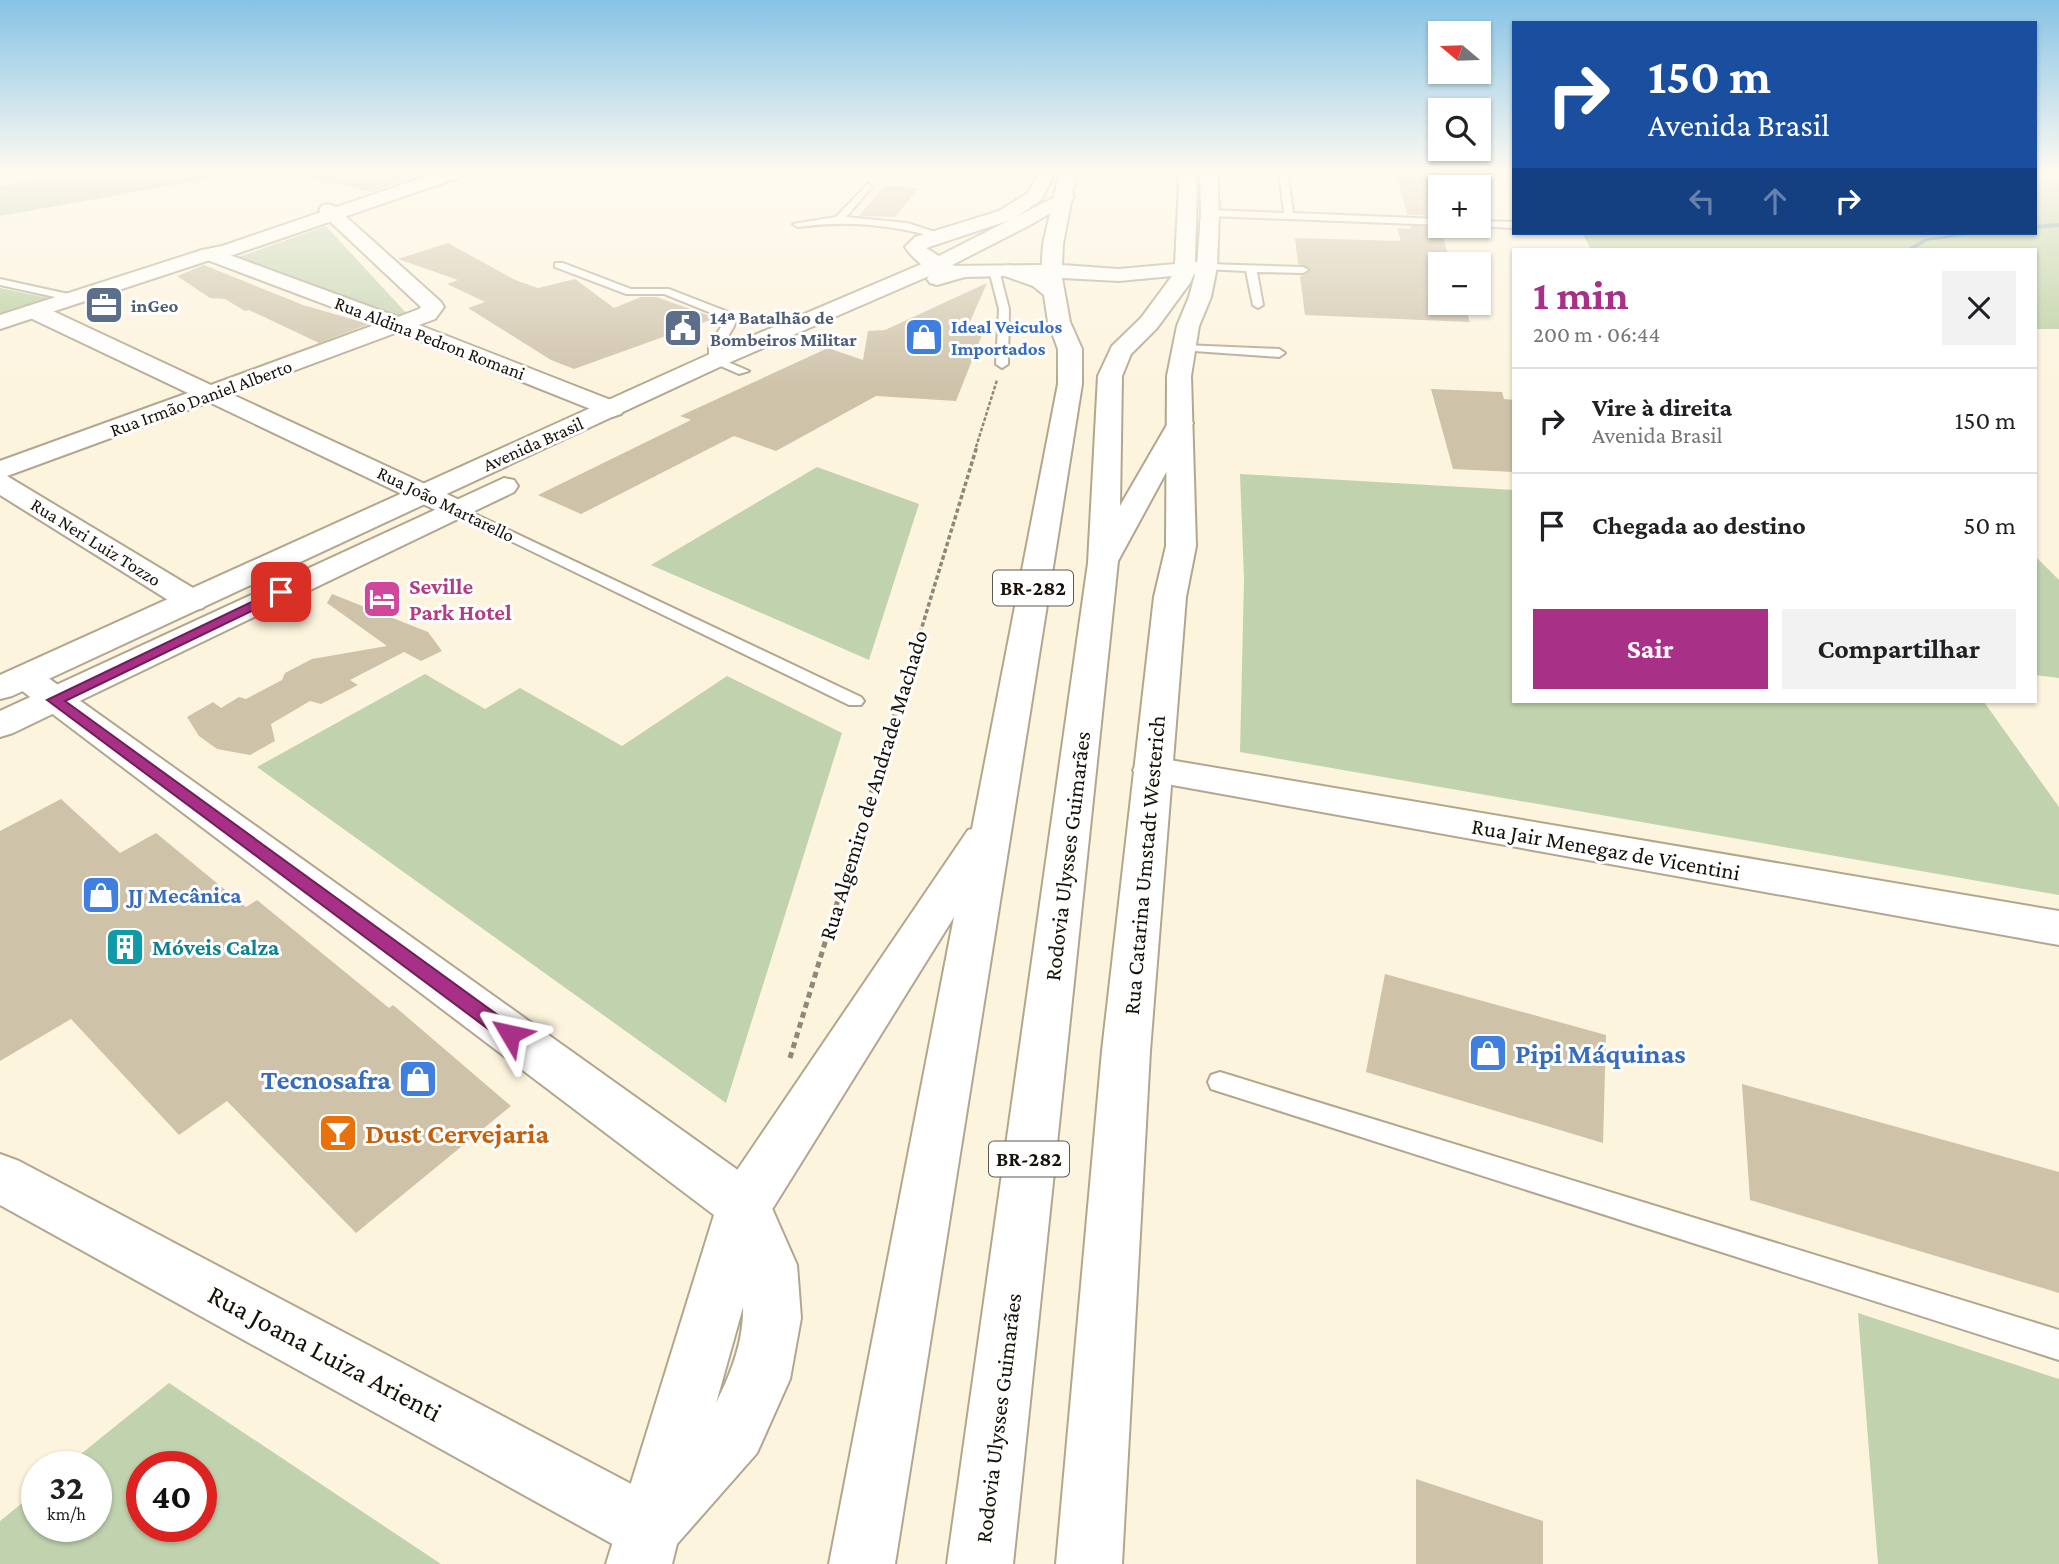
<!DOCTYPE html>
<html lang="pt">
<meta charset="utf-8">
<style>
body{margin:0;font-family:"Crimson Pro",serif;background:#f2f2f2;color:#202124;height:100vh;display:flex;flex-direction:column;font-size:26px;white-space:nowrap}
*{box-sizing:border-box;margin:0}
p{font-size:23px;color:#757577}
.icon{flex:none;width:38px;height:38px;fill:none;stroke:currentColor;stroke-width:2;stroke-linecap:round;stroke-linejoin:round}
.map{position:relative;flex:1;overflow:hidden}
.details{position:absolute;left:1512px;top:248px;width:525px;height:455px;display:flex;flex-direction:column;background:#fff;border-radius:0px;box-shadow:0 2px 5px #0004}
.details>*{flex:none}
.guide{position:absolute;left:1512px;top:21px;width:525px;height:214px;border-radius:0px;box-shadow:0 2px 5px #0004;background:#1a4fa0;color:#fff;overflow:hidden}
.needle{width:46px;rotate:289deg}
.fabs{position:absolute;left:1428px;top:21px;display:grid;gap:14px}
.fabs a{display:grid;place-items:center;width:63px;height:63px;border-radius:0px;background:#fff;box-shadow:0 2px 5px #0004;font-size:35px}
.speed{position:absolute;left:21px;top:1451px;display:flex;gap:14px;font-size:35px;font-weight:700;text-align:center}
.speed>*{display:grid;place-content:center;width:91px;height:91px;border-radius:50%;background:#fff;box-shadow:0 2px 5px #0004;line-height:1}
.speed small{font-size:18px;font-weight:400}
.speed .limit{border:10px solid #d22;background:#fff;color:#111}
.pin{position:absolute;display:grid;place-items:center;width:60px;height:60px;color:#fff;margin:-30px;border-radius:14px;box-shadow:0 4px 10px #0006}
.me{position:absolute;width:77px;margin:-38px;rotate:306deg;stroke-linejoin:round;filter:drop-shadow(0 0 5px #0008)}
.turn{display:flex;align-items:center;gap:24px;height:147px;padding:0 21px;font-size:32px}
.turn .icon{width:91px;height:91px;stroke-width:2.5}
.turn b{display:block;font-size:49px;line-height:60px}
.lanes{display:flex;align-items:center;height:66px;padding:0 21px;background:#0003;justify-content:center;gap:35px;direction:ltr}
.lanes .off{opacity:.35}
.round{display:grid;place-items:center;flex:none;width:74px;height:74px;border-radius:0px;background:#f2f2f2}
.overview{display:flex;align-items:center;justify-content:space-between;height:119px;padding:0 21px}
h1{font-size:42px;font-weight:700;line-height:52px;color:#a83086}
.primary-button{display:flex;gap:14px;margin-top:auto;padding:14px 21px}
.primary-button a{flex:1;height:80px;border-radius:0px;background:#a83086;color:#fff;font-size:28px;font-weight:700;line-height:80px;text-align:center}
.primary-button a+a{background:#f2f2f2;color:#202124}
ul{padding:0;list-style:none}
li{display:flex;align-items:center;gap:21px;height:105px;padding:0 21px;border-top:2px solid #e0e0e0}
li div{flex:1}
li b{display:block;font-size:26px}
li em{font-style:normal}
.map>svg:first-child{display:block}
</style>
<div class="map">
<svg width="2059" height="1564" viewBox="0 0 2059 1564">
<rect width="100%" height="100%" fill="#fdf4de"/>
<path fill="#c0d2ae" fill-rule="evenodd" d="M326 226 409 316 395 321 236 258Z
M817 467 919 504 869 660 651 565Z
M1240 474 1514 490V702H1984L2059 807V895L1240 752 1244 579Z
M2035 556 2059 580V678L2035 675Z
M425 674 485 709 520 688 622 746 727 676 842 733 726 1103 257 767Z
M1858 1313 2059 1379V1564H1878Z
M169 1383 441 1564H0V1521L37 1491V1526H96V1466H66ZM201 1466V1526H142V1466Z"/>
<path fill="#b6cd9c" d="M96 170H257L0 216V186Z
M274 170H432L371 192Z
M2035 170H2059V329H2035V250H1591L1582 233H2035Z
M0 288 58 300 0 320Z"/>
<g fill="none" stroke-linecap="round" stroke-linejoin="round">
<path fill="#6f9ea1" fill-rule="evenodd" d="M9 170H19L0 175V173Z
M2059 223V227L2035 229V225Z
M1967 233H1980L1927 241 1912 250H1905L1924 239Z"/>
</g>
<path fill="#cec2a9" d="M1396 170H1440V216L1407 215Z
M885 185 919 188 895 217 859 216Z
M1410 226 1440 227 1451 264H1440V303H1463L1470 322 1305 315 1300 276 1304 275 1310 269 1298 264 1295 238 1401 241 1397 228 1410 229Z
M448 243 515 280 538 288 575 279 614 308 641 297H656L716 318 574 369 551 360 468 308 485 302 447 284 458 280 398 259Z
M204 265 303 305 369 324 319 343 249 310 245 311 225 299 210 298 177 276Z
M987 283 969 324 984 330 956 401 876 396 776 451 734 436 581 514 538 495 691 420 680 416 828 348 863 360 868 331 885 330Z
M1431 389 1502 392 1504 399 1514 400V472L1453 469Z
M332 594 428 632 442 651 421 661 404 652 350 680 358 685 321 704 310 701 271 724 275 741 250 755 217 749 199 736 187 717 213 702 221 708 239 697 246 699 282 680 285 673 312 659 387 646 327 603Z
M61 799 120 853 156 833 246 907 257 900 389 1008 393 1005 511 1106 356 1233 227 1101 179 1135 71 1019 0 1061V831Z
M1385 974 1606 1035 1603 1143 1366 1072Z
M1742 1084 2059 1172V1293L1750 1200Z
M1416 1479 1543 1521V1564H1416Z"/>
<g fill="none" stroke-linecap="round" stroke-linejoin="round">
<g stroke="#b2a78e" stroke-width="4">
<path id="service" d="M1279 170H1287L1293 213 1440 219V225L1210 216 1205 213 1210 210 1284 213Z
M868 184 872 187 846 217 907 223 947 236 942 239C893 225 849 220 798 227L793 224 836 217Z
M1479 221 1514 222V228L1476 226H1479Z
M555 263H563L631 289H669L736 315C738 331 718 340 721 359L749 371 739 374 709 361V346L726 319 664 294H626L555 267Z
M1207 264 1303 267 1308 270 1303 273 1257 272 1263 305 1258 308 1253 305 1246 271 1203 269 1202 267Z
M994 267 999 270 1009 309 1008 364 1002 368 996 364 999 309 989 270Z
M0 279 73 295 78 298 73 301 0 285Z
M1184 345 1279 349 1285 353 1279 357 1180 350V346Z
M456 505 861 697 864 701 861 705H849L451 512 449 509Z
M1220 1072 2059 1330V1360L1211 1089 1208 1082 1211 1075Z"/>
</g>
<g stroke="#b2a78e" stroke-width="4">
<path id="minor" d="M328 204 334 206 441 302 444 307 435 319 419 325 621 404 625 409 621 414 612 417 603 414 398 332 231 394 466 503 470 509 466 515 456 518 446 515 209 402 7 476 203 594 208 601 203 608 192 611 181 608 0 495V461L188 393 26 316 23 311 26 306H42L211 385 377 324 202 258 199 254 202 250H216L398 317 419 309 421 307 322 214 319 210 322 206Z
M1152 757 2059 911V945L1139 779 1133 770 1139 761Z
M0 1154 19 1161 673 1506 682 1529 673 1552 650 1561 627 1552 0 1205Z"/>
</g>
<g stroke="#b2a78e" stroke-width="4">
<path id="tertiary" d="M445 170H471L469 174 233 255 213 259 0 329V315L202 250 222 246Z
M1040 170H1057L1041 200 1013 219 926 248 958 268 961 272 958 276C939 281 915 262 905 247L915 237 999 211 1028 193Z
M1200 170H1217L1219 213 1217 267 1211 297 1199 326 1191 376 1196 546 1186 597 1150 1051 1122 1564H1056L1102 1051 1154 597 1166 546 1167 376 1177 326 1189 297 1197 267 1201 213Z
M25 666 37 670 763 1188 797 1265 801 1318 790 1379 757 1453 677 1544 672 1564H606L714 1215 13 684 8 677 13 670ZM743 1307C744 1340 731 1374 716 1403Z"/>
</g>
<g stroke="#b2a78e" stroke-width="4">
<path id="secondary" d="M1065 192 1071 193 1074 197 1071 201 1030 225 950 266 1051 265 1058 267 1061 271 1058 275 965 277 937 285 930 283 927 279 929 276 726 364 12 696 0 699V675L710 354 931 260Z
M504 478 514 480 518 486 514 492 13 733 0 737V711Z"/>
</g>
<g stroke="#b2a78e" stroke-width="4">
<path id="trunk" d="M1060 170H1077L1063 244 1062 265 1119 269 1175 264 1179 184 1177 170H1194L1197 184 1195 262 1213 263 1216 267 1213 271 1194 274 1190 283 1157 328 1131 354 1122 376 1120 506 1171 418 1180 415 1189 418 1193 423 1118 561 1013 1564H947L1088 563 1098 376 1112 346 1141 318 1172 276 1119 281 1062 278 1070 322 1082 349V384L895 1564H829L954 917 763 1224 744 1231 725 1224 717 1206 725 1188 968 830 972 829 1058 384V349L1048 322 1044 295 1033 286 1002 275 999 271 1002 267 1009 265 1041 275 1043 244Z"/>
</g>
<path stroke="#8f8879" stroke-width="2.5" stroke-dasharray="3.5 2" stroke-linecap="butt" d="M976 447 997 380"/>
<path stroke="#8f8879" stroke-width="3.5" stroke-dasharray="4.5 2.5" stroke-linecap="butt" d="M918 640 977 446"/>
<path stroke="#8f8879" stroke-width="4.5" stroke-dasharray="5 3.5" stroke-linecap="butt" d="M844 882 918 638"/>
<path stroke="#8f8879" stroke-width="5" stroke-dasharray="6 4.5" stroke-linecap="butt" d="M790 1058 844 880"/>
<use href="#service" fill="#fff" fill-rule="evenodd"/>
<use href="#minor" fill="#fff" fill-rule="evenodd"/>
<use href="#tertiary" fill="#fff" fill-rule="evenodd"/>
<use href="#secondary" fill="#fff" fill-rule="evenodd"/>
<use href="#trunk" fill="#fff" fill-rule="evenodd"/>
</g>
<linearGradient id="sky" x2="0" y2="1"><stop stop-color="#87c3e6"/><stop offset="0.44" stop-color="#fefaf0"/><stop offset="1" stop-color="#fefaf0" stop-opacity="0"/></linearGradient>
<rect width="2059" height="389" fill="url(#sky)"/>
<path fill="#a83086" stroke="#6d1f57" stroke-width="2" d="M281 588 287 592 285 595 65 701 517 1029 520 1034 517 1040 510 1042 503 1040 47 700Z"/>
<defs>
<g id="office-square" transform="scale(2.0125)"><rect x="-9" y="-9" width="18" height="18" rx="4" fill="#5c6f8a" stroke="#fff"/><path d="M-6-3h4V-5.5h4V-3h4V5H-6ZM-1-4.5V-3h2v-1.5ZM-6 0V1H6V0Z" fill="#fff"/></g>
<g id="civic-square" transform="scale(2.0125)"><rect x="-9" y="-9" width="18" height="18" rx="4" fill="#5c6f8a" stroke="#fff"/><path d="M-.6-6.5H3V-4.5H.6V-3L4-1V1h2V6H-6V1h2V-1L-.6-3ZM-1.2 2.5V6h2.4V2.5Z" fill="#fff"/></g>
<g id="shop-square" transform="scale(2.0125)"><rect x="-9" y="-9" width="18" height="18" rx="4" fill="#3f7fe0" stroke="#fff"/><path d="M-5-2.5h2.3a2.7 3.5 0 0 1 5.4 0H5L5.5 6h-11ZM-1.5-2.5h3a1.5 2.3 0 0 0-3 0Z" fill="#fff"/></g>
<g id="hotel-square" transform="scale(2.0125)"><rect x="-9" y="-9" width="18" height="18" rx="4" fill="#d1479c" stroke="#fff"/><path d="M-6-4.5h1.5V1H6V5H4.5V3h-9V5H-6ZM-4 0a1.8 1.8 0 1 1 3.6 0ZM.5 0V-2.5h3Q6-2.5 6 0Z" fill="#fff"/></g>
<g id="building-square" transform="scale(2.0125)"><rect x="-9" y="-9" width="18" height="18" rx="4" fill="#0f9aa8" stroke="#fff"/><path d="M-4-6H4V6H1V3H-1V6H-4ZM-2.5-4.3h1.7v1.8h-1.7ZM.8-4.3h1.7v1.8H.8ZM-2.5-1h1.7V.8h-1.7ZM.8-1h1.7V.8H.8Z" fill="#fff"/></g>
<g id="bar-square" transform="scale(2.0125)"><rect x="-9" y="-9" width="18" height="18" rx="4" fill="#e8710a" stroke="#fff"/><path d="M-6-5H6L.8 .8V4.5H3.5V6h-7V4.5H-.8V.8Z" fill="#fff"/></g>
</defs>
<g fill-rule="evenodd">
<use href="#office-square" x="104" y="305"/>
<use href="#civic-square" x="683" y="328"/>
<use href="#shop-square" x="924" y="337"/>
<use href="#hotel-square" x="382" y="599"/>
<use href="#shop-square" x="101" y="895"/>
<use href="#building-square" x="125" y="947"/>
<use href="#shop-square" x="1488" y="1053"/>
<use href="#shop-square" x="418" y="1079"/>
<use href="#bar-square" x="338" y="1133"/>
</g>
<g text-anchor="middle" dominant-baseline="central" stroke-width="6" stroke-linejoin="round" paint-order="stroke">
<g font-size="19" font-weight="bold" fill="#4e5e75" stroke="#fff" text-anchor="start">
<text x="131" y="305">inGeo</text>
<text x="710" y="317">14ª Batalhão de<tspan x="710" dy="22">Bombeiros Militar</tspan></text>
</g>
<g font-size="19" font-weight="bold" fill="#366cbe" stroke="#fff" text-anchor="start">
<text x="951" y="326">Ideal Veiculos<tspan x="951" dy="22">Importados</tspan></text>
</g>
<g font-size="19" fill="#161209" stroke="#fff">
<text transform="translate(430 338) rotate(21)">Rua Aldina Pedron Romani</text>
<text transform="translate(201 398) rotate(-20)">Rua Irmão Daniel Alberto</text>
<text transform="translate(533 444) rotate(-24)">Avenida Brasil</text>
<text transform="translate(446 504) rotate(26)">Rua João Martarello</text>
<text transform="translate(96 542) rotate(32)">Rua Neri Luiz Tozzo</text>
</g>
<g fill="#fff" stroke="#5c5953" stroke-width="2">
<rect x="993" y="570.5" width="80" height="35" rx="5"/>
<rect x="989" y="1141.5" width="80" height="35" rx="5"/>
</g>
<g font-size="21" font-weight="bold" fill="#161209">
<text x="1033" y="588">BR-282</text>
<text x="1029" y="1159">BR-282</text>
</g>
<g font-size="23" font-weight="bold" fill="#b23c85" stroke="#fff" text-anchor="start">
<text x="409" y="586">Seville<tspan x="409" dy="26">Park Hotel</tspan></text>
</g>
<g font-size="23" fill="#161209" stroke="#fff">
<text transform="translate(873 785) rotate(-73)">Rua Algemiro de Andrade Machado</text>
<text transform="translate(1606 849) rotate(10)">Rua Jair Menegaz de Vicentini</text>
<text transform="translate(1067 856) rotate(-83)">Rodovia Ulysses Guimarães</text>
<text transform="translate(1144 865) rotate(-85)">Rua Catarina Umstadt Westerich</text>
<text transform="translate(998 1418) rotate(-83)">Rodovia Ulysses Guimarães</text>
</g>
<g font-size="23" font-weight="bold" fill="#366cbe" stroke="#fff" text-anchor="start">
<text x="128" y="895">JJ Mecânica</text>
</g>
<g font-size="23" font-weight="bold" fill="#0d838f" stroke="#fff" text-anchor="start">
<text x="152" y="947">Móveis Calza</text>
</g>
<g font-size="28" font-weight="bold" fill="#366cbe" stroke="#fff" text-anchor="start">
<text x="1515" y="1053">Pipi Máquinas</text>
<text x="391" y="1079" text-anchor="end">Tecnosafra</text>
</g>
<g font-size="28" font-weight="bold" fill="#c56008" stroke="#fff" text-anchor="start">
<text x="365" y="1133">Dust Cervejaria</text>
</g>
<g font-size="28" fill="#161209" stroke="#fff">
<text transform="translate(325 1353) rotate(28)">Rua Joana Luiza Arienti</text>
</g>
</g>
</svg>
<div class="fabs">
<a><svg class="needle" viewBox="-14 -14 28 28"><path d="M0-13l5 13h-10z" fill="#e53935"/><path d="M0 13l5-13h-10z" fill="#757577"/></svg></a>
<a><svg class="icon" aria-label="search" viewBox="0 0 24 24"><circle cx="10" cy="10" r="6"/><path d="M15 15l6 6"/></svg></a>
<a>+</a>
<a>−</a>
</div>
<div class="speed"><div>32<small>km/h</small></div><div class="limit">40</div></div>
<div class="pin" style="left:281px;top:592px;background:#d93025"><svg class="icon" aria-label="arrive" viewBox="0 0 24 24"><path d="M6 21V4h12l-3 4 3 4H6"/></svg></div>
<svg class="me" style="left:510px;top:1034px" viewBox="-20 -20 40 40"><path d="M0-17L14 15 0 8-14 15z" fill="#a83086" stroke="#fff" stroke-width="4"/></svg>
<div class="guide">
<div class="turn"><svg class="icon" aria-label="right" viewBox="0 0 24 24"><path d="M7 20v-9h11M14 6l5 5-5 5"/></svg><div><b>150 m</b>Avenida Brasil</div></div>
<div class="lanes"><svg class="icon off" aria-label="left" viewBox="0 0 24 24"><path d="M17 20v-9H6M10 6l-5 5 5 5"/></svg><svg class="icon off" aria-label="ahead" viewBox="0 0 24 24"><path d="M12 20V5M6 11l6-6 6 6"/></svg><svg class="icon" aria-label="right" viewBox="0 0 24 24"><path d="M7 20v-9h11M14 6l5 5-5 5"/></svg></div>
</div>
<section class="details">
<div class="overview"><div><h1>1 min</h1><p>200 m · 06:44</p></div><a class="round"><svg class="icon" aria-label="close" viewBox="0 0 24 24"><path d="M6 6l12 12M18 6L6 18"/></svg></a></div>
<ul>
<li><svg class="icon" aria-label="right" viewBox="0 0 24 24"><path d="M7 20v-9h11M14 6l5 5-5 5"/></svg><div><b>Vire à direita</b><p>Avenida Brasil</p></div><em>150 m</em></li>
<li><svg class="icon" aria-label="arrive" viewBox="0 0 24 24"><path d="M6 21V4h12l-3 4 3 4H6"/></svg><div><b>Chegada ao destino</b></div><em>50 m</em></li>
</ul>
<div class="primary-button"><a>Sair</a><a>Compartilhar</a></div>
</section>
</div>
